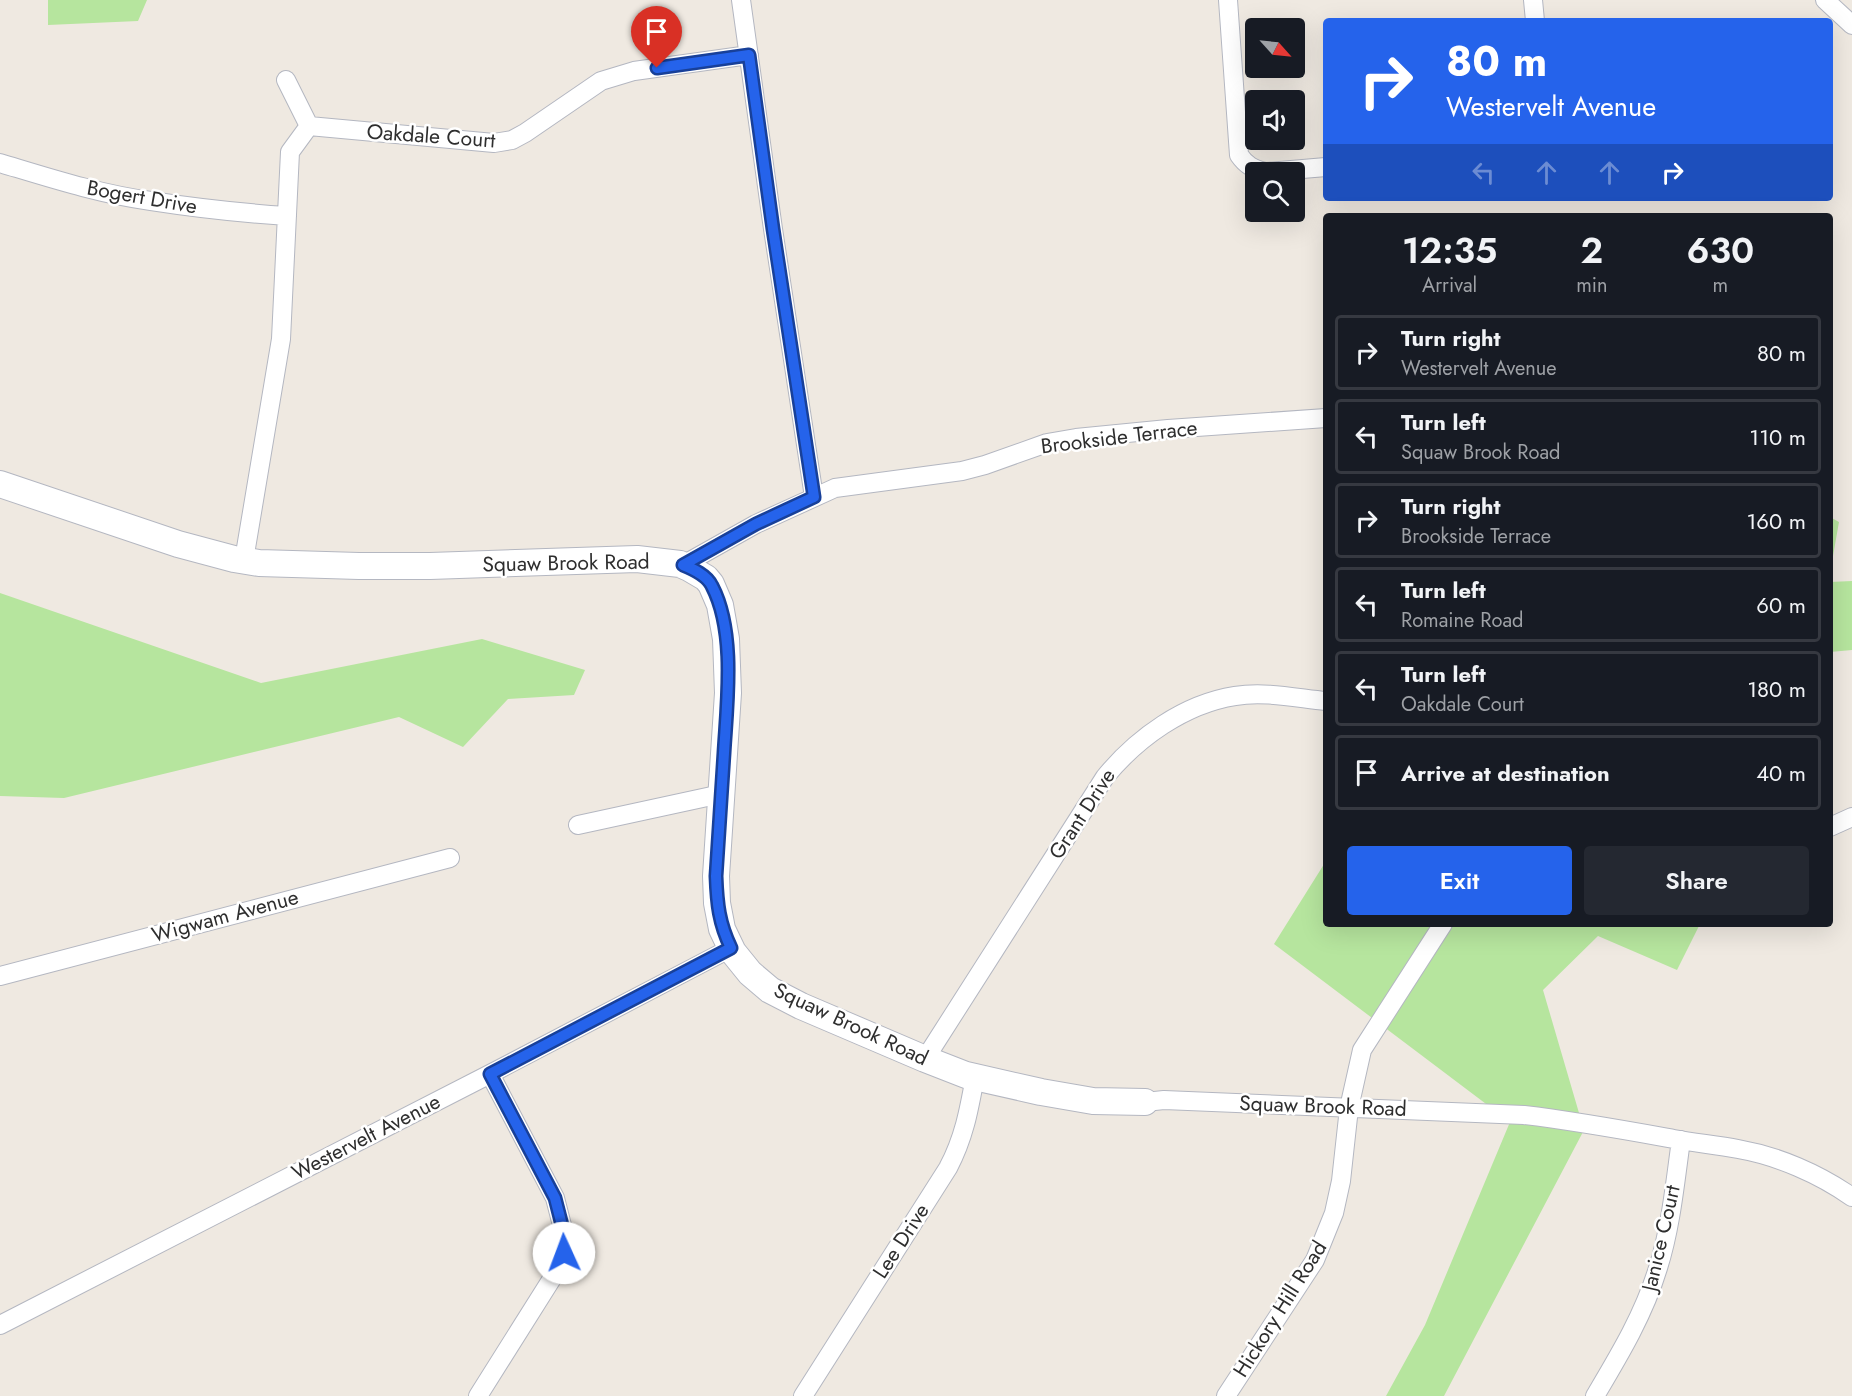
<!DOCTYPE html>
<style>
body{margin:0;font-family:Jost,sans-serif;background:#242831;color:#f1f3f6;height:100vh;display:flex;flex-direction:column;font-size:22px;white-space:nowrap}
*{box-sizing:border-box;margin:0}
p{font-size:20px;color:#9ea1a6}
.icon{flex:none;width:33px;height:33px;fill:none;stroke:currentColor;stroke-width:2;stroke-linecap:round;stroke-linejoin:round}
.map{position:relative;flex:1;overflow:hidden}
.panel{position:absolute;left:1323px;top:213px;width:510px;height:714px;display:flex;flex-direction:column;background:#171b24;border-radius:6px;box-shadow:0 6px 24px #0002}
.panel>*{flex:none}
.guide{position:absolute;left:1323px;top:18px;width:510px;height:183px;border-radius:6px;box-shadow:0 6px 24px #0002;background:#2563eb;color:#fff;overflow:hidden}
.needle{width:39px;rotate:117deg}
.buttons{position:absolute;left:1245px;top:18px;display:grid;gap:12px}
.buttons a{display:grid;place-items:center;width:60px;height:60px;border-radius:6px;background:#171b24;box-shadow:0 6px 24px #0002;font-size:30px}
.pin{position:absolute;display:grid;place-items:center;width:51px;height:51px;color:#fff;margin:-62px -26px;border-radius:50% 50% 50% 0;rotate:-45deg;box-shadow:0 0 6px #0007}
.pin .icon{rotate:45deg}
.me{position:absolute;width:66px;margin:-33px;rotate:358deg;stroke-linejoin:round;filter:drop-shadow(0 0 4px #0008)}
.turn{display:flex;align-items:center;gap:21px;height:126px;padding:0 24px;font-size:27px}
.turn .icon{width:78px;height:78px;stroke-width:2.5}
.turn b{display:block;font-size:42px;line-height:51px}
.lanes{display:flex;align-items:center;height:57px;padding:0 24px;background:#0003;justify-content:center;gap:30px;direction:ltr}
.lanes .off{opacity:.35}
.eta{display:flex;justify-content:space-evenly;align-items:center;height:102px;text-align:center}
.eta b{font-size:36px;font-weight:600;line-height:42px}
.action{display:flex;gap:12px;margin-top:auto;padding:12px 24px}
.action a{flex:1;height:69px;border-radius:6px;background:#2563eb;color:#fff;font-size:24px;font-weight:600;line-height:69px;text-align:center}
.action a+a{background:#242831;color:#f1f3f6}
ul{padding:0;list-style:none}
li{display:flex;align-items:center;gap:18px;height:75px;margin:0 12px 9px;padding:0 12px;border:3px solid #363941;border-radius:6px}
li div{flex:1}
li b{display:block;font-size:22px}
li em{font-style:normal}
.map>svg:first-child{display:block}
</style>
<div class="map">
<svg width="1852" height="1396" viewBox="0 0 1852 1396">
<rect width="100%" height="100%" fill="#efe9e1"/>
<path fill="#b6e59e" d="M48 0H147L138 21 48 25Z
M1830 517 1839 522 1830 573Z
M1852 581V650L1830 652V582Z
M0 593 261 683 482 639 585 670 574 695 508 699 463 747 399 717 64 798 0 796Z
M1326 861V924H1700L1677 970 1598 936 1543 990 1584 1130 1444 1396H1386L1425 1325 1510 1122 1274 944Z"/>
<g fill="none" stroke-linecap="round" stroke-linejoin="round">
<g stroke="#b4b7c1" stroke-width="20">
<path id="street" d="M741 0 773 229 814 497
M1228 0 1239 155C1246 165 1253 169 1265 172
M1533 0 1535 21
M1825 0 1852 25
M309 126 494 143 512 140 525 133 601 81 634 71 749 55
M0 163C50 178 99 194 151 201 196 208 242 213 287 216
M1266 172 1326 167
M244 560 281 339 290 152 309 126 286 80
M683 565 756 524 835 488 962 471 985 465 1047 443 1076 438 1168 429 1326 418
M578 825 721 794
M1830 827 1852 817
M0 976 450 858
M925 1059 1105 777C1137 738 1184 704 1235 696 1264 691 1296 698 1326 701
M1145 1102 1164 1100 1524 1115C1575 1121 1624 1130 1674 1139 1696 1143 1717 1145 1738 1149 1778 1156 1819 1174 1852 1197
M0 1325 490 1074 731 948
M478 1396 558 1269 564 1253 565 1237 555 1198 490 1074
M803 1396 948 1168C964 1138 969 1110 975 1077
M1226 1396 1315 1260 1334 1213 1341 1181 1349 1108 1362 1050 1443 924
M1595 1396C1620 1354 1644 1314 1658 1268 1671 1227 1675 1183 1681 1140"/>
</g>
<g stroke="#b4b7c1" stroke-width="28">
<path id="secondary" d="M0 484 178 544 234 559 259 563 359 566H430L637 559 680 564 689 568 706 578 711 584 720 605 726 639 728 693 716 876 717 903 722 929 733 952 750 973 770 990 801 1006 925 1059 966 1075 1041 1092 1093 1101 1145 1102"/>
</g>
<use href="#street" stroke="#fff" stroke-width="18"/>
<use href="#secondary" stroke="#fff" stroke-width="26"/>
</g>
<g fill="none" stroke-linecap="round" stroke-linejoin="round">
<g stroke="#184099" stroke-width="15">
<path id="route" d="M564 1253 565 1237 555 1198 490 1074 731 948C719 923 717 904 716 876 719 835 721 794 724 753 727 702 736 632 712 586 707 575 693 569 683 565L756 524 814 497 773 229 749 55 657 68"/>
</g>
<use href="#route" stroke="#2563eb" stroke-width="10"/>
</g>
<g text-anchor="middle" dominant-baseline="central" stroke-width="5" stroke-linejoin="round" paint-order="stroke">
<g font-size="21" fill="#2e2e2e" stroke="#fff">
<text transform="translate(431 136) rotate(4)">Oakdale Court</text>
<text transform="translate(142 197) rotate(10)">Bogert Drive</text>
<text transform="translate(1119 437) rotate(-7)">Brookside Terrace</text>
<text transform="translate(566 563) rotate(-1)">Squaw Brook Road</text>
<text transform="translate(1082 814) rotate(-57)">Grant Drive</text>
<text transform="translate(225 916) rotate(-15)">Wigwam Avenue</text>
<text transform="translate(851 1024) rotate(25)">Squaw Brook Road</text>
<text transform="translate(1323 1106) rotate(2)">Squaw Brook Road</text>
<text transform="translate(366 1137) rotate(-27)">Westervelt Avenue</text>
<text transform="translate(1661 1238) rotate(-77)">Janice Court</text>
<text transform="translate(901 1241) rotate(-57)">Lee Drive</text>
<text transform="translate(1280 1309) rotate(-58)">Hickory Hill Road</text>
</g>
</g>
</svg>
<div class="buttons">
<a><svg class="needle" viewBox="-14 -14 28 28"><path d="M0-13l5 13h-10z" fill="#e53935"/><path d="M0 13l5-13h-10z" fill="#9ea1a6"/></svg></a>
<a><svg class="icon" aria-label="sound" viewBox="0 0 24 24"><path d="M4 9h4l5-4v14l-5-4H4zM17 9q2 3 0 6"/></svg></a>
<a><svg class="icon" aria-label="search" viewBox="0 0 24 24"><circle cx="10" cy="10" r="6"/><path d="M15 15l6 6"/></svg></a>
</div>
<div class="pin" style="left:657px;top:68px;background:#d93025"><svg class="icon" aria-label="arrive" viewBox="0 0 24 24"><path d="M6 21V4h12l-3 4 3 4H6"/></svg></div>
<svg class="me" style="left:564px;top:1253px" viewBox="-20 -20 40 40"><circle r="19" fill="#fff"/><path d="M0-13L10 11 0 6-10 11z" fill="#2563eb"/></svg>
<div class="guide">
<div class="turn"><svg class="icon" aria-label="right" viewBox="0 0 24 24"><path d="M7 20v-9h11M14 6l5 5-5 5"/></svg><div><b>80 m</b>Westervelt Avenue</div></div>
<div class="lanes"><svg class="icon off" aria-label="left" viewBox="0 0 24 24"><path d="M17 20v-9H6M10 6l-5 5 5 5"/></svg><svg class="icon off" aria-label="ahead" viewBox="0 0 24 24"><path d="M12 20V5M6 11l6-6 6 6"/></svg><svg class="icon off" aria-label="ahead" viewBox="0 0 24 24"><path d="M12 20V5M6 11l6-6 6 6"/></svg><svg class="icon" aria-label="right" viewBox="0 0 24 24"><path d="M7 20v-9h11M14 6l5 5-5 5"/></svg></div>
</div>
<section class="panel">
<div class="eta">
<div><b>12:35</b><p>Arrival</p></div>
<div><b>2</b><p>min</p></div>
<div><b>630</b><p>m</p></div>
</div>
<ul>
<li><svg class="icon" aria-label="right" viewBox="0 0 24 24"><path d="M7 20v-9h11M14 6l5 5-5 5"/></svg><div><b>Turn right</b><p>Westervelt Avenue</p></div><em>80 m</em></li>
<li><svg class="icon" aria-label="left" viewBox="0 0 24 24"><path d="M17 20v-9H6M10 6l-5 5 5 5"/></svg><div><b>Turn left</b><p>Squaw Brook Road</p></div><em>110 m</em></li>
<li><svg class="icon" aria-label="right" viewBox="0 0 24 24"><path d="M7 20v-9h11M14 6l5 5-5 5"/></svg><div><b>Turn right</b><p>Brookside Terrace</p></div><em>160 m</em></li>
<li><svg class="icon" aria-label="left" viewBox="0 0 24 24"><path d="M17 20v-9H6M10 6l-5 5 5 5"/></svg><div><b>Turn left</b><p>Romaine Road</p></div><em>60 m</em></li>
<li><svg class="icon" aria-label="left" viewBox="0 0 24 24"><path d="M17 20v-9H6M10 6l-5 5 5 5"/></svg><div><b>Turn left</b><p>Oakdale Court</p></div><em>180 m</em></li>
<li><svg class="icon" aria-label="arrive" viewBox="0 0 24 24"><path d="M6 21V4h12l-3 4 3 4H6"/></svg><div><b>Arrive at destination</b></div><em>40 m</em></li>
</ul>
<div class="action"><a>Exit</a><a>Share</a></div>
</section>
</div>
